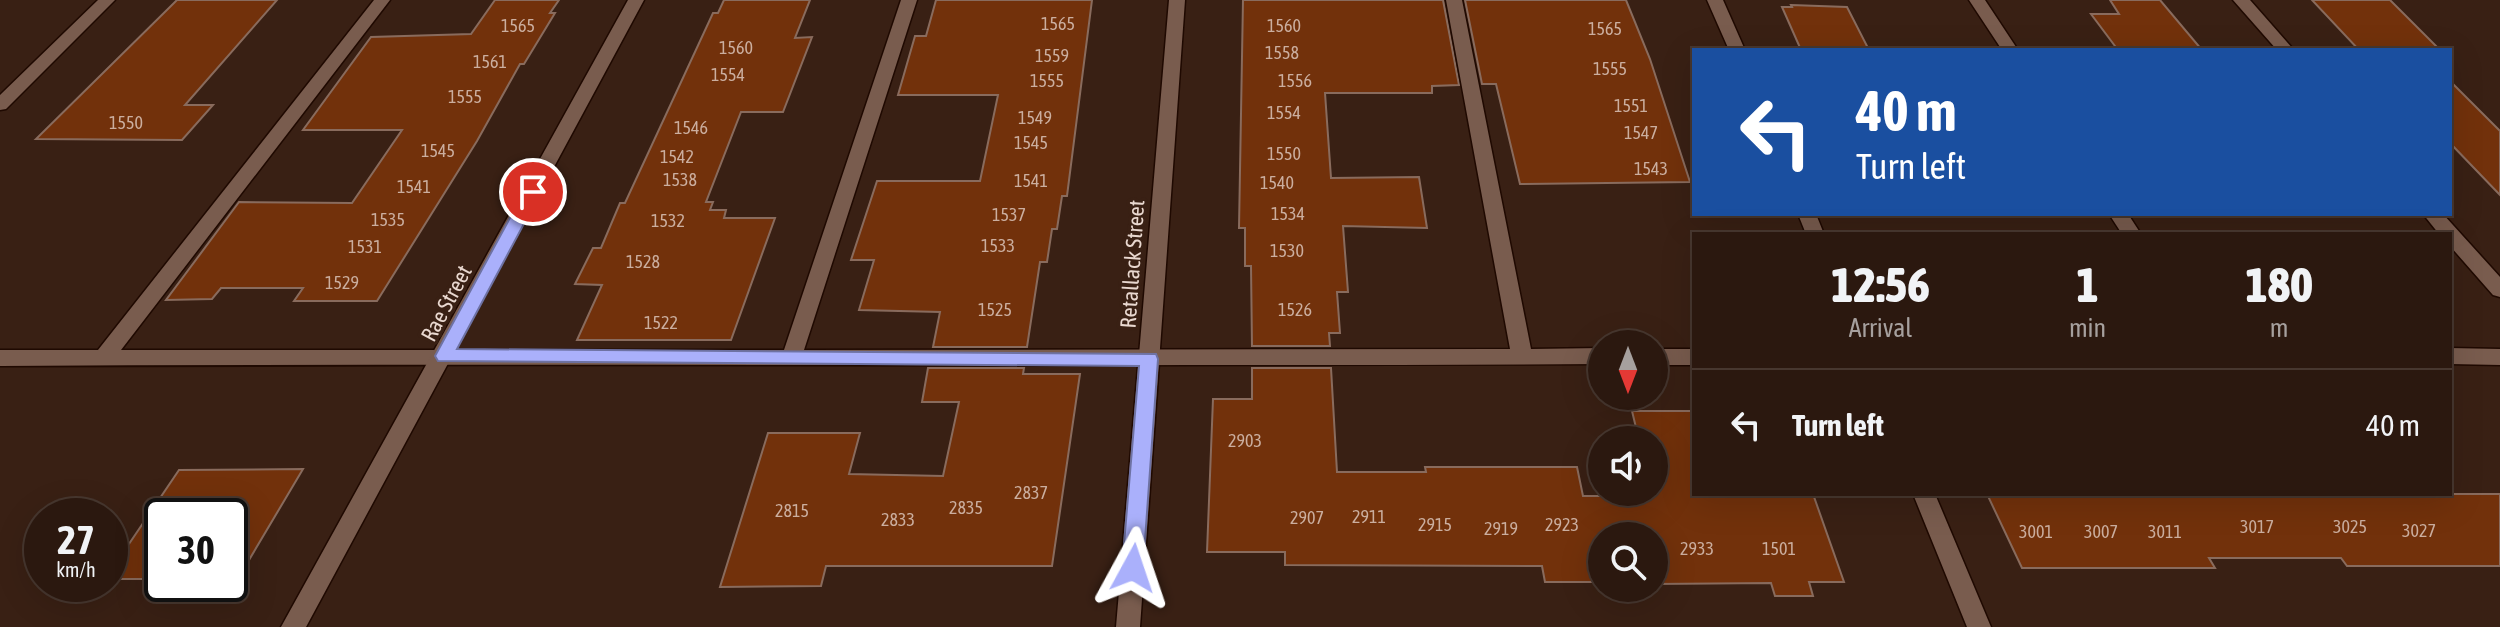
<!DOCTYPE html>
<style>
body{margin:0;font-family:"Asap Condensed",sans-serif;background:#332118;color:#f1f3f6;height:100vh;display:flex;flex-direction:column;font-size:30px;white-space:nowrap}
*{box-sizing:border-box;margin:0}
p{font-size:26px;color:#a6a09e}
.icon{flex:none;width:44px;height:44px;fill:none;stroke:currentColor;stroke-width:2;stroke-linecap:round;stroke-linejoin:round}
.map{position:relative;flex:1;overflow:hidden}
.sheet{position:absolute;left:1692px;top:232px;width:760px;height:264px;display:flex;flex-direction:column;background:#2b180f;border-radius:0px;box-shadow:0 8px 32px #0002,0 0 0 2px #47372f}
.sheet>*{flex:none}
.guide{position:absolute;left:1692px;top:48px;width:760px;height:168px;border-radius:0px;box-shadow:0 8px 32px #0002,0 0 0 2px #47372f;background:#1a4fa0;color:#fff;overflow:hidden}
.needle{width:52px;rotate:180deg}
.controls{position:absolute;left:1588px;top:330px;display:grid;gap:16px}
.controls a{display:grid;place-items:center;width:80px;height:80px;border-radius:50%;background:#2b180f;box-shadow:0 8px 32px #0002,0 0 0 2px #47372f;font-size:40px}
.speed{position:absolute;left:24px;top:498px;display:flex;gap:16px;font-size:40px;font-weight:700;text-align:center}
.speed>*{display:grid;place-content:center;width:104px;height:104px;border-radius:50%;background:#2b180f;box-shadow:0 8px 32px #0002,0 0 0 2px #47372f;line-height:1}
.speed small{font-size:20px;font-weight:400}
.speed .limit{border:4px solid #111;border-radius:12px;background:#fff;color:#111}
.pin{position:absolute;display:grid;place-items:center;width:68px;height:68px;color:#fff;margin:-34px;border:4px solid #fff;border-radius:50%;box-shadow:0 2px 8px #0007}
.me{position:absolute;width:88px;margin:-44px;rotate:5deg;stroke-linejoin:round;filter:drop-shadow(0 0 6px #0008)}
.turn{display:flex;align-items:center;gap:28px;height:168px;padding:0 32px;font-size:36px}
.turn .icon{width:104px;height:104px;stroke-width:2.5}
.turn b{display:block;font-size:56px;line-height:68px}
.eta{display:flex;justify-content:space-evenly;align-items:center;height:136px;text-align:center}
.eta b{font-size:48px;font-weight:800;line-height:56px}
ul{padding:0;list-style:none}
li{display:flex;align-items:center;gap:24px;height:112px;padding:0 32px;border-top:2px solid #47372f}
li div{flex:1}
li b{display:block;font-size:30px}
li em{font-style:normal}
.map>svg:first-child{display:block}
</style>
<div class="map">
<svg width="2500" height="627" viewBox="0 0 2500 627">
<rect width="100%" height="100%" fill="#392014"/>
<path fill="#72310b" stroke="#896b5d" stroke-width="2" d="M177 0H277L185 105H213L182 140 36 139Z
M495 0H559L550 13H555L524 64H520L477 141 377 301H294L303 288H221L212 299 166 300 239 202 352 203 402 130H303L371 37 471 34Z
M724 0H810L795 38 812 37 783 112H741L706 202H713L710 210H726L724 218H775L731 340H577L602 285 575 284 593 248H601L620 203H625L713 13H718Z
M936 0H1092L1067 196H1062L1057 229H1052L1047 262H1040L1027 347H933L940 312 859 310 874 260H851L877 181H980L998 95H898L915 36H926Z
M1243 0H1443L1459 85 1432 86V93H1325L1331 178 1419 177 1427 228 1343 226 1348 292H1337L1340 333H1329L1330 346H1252L1251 266H1245V228H1239Z
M1465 0H1626L1650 59 1690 182 1520 184 1496 84H1482Z
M2110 0H2160L2202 50H2118L2091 14H2119Z
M2312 0H2390L2440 50H2359Z
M1791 5 1847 7 1869 50H1801L1782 7H1792Z
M2450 81 2500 131V195L2450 143Z
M928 368H1024L1023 374H1080L1052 566H826L821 586 720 587 768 433H860L849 474 943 476 959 402H922Z
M1252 368H1331L1337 472H1426L1425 467H1577L1583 496H1654V440H1639L1632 411H1694V494H1813L1844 582H1809L1813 596H1775L1771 583 1654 584V536H1602V582H1545L1542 566 1285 565V552H1207L1213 399H1252Z
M303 469 230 592V516H162V579H110V572L179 470Z
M1987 494H2500V566H2347L2341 558H2209L2215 568H2022Z"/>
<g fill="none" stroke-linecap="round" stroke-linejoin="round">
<g stroke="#1f0901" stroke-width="3">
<path id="service" d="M374 0H390L121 350H784L901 0H917L804 350 1510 349 1446 0H1462L1531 349 1602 348V364C1068 367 534 363 0 366V350H98Z
M1969 0H1985L2018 50H2002Z
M2109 214H2128L2141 234H2122Z
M2450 348 2500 349V365L2450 364Z
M1654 349H1694V365H1654Z"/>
</g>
<g stroke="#1f0901" stroke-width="3">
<path id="minor" d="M98 0H115L6 109 0 110V95Z
M628 0H644L306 627H281Z
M1169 0H1185L1140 627H1116Z
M1707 0H1723L1745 50H1729Z
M2233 0H2250L2294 50H2277Z
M1798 214H1816L1824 234H1806Z
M2423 214H2443L2500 277V297L2493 295 2450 246V234H2439Z
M1913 494H1935L1991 627H1967Z"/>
</g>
<use href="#service" fill="#795c4e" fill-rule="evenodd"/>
<use href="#minor" fill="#795c4e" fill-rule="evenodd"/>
</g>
<path fill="#aab0fb" stroke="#6e72a3" stroke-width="2" d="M533 186 541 192 457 349 1156 354 1158 359 1143 568 1140 574 1133 577 1125 574 1122 568 1139 366 438 361 435 356 524 192Z"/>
<g text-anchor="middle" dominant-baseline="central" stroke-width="7" stroke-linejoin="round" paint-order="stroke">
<g font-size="18" fill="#cbae9f">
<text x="1058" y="23">1565</text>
<text x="518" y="25">1565</text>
<text x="1284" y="25">1560</text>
<text x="1605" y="28">1565</text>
<text x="736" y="47">1560</text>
<text x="1282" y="52">1558</text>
<text x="1052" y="55">1559</text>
<text x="490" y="61">1561</text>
<text x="1610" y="68">1555</text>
<text x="728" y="74">1554</text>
<text x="1047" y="80">1555</text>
<text x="1295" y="80">1556</text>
<text x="465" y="96">1555</text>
<text x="1631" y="105">1551</text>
<text x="1284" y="112">1554</text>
<text x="1035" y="117">1549</text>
<text x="126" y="122">1550</text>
<text x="691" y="127">1546</text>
<text x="1641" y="132">1547</text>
<text x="1031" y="142">1545</text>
<text x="438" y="150">1545</text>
<text x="1284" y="153">1550</text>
<text x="677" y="156">1542</text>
<text x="1651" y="168">1543</text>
<text x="680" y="179">1538</text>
<text x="1031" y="180">1541</text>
<text x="1277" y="182">1540</text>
<text x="414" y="186">1541</text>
<text x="1288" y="213">1534</text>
<text x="1009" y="214">1537</text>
<text x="388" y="219">1535</text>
<text x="668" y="220">1532</text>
<text x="998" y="245">1533</text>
<text x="365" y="246">1531</text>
<text x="1287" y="250">1530</text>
<text x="643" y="261">1528</text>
<text x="342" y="282">1529</text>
<text x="995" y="309">1525</text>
<text x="1295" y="309">1526</text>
<text x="661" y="322">1522</text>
<text x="1245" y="440">2903</text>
<text x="1031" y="492">2837</text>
<text x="966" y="507">2835</text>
<text x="792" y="510">2815</text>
<text x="1369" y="516">2911</text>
<text x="1307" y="517">2907</text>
<text x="898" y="519">2833</text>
<text x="1435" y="524">2915</text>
<text x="1562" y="524">2923</text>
<text x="2257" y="526">3017</text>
<text x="2350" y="526">3025</text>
<text x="1501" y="528">2919</text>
<text x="2419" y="530">3027</text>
<text x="2036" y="531">3001</text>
<text x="2101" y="531">3007</text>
<text x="2165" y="531">3011</text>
<text x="1697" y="548">2933</text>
<text x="1779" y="548">1501</text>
</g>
<g font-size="22" fill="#e9d8d0" stroke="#392014">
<text transform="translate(1132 264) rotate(-86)">Retallack Street</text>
<text transform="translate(446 303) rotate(-62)">Rae Street</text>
</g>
</g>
</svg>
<div class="controls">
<a><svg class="needle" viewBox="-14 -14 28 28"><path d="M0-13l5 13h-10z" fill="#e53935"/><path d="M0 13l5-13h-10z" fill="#a6a09e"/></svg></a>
<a><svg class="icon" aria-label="sound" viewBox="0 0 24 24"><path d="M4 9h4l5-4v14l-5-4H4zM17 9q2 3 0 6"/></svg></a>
<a><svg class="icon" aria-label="search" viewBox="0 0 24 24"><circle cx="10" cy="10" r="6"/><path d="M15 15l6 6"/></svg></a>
</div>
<div class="speed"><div>27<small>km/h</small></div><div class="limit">30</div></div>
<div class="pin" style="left:533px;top:192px;background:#d93025"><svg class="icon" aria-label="arrive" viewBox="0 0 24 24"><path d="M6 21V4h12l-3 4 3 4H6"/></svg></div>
<svg class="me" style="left:1133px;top:568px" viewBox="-20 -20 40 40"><path d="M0-17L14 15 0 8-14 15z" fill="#aab0fb" stroke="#fff" stroke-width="4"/></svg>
<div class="guide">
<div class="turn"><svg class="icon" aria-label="left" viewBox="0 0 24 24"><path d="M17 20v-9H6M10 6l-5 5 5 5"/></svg><div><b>40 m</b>Turn left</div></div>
</div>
<section class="sheet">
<div class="eta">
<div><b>12:56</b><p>Arrival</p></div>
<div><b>1</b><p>min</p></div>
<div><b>180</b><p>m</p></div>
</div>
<ul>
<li><svg class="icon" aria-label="left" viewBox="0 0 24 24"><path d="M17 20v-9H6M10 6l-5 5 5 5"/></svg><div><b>Turn left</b></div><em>40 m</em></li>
</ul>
</section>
</div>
